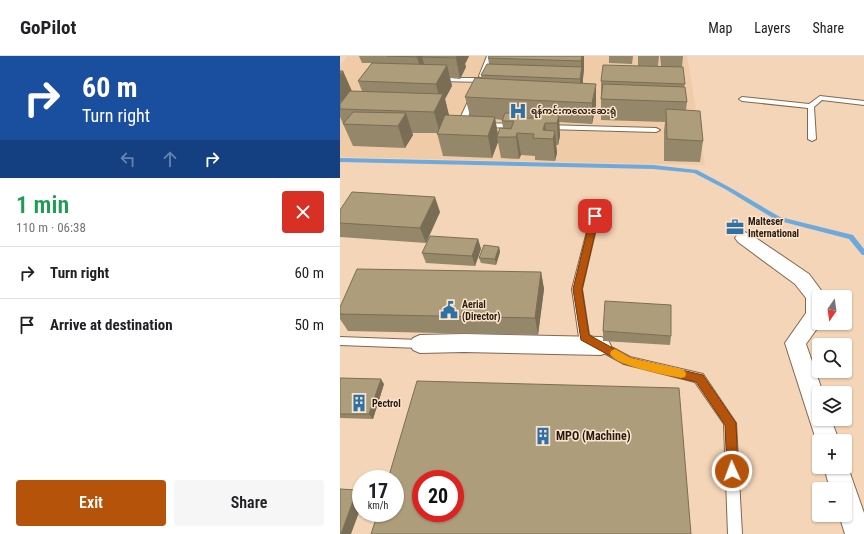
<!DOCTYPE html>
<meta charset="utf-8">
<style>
body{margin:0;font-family:"Roboto Condensed","Noto Sans Myanmar",sans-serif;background:#f6f6f6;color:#202124;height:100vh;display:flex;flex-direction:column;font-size:15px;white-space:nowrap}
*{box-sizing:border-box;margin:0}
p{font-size:13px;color:#757577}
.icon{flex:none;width:22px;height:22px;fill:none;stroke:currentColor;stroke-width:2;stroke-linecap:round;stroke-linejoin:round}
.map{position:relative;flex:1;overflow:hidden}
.details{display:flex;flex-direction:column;background:#fff;width:340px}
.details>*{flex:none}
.guide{background:#1a4fa0;color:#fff;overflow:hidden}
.needle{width:26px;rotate:193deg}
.fabs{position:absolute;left:472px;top:234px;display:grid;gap:8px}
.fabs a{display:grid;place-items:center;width:40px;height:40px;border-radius:4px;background:#fff;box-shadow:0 1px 3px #0004;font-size:20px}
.speed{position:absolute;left:12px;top:414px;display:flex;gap:8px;font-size:20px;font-weight:700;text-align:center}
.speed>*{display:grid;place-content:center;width:52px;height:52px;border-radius:50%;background:#fff;box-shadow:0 1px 3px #0004;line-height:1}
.speed small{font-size:10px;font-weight:400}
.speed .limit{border:6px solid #d22;background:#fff;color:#111}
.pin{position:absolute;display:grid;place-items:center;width:34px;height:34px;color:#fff;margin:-17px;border-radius:8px;box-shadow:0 2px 6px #0006}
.me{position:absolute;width:44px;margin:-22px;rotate:358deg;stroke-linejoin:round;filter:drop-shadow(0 0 3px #0008)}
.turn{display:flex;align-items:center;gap:14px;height:84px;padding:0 16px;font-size:18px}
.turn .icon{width:52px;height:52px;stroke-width:2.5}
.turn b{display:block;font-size:28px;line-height:34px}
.lanes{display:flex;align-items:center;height:38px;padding:0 16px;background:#0003;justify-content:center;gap:20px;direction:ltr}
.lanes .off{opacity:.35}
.round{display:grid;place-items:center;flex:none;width:42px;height:42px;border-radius:4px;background:#f6f6f6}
.summary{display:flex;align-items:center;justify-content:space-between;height:68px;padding:0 16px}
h1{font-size:24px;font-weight:600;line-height:30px;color:#1e9e55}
.action{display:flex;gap:8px;margin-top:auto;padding:8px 16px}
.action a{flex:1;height:46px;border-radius:4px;background:#b45309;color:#fff;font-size:16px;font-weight:600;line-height:46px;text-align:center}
.action a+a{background:#f6f6f6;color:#202124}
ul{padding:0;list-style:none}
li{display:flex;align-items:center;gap:12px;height:52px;padding:0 16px;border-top:1px solid #e0e0e0}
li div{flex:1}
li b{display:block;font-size:15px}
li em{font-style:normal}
header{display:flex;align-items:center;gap:24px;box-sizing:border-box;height:56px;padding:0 20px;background:#fff;border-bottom:1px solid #e0e0e0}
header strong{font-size:19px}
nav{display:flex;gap:22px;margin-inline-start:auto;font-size:14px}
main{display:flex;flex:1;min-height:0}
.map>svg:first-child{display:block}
</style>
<header>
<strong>GoPilot</strong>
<nav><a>Map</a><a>Layers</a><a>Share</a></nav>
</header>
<main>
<section class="details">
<div class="guide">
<div class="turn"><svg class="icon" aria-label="right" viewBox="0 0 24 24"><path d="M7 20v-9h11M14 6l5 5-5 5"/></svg><div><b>60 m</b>Turn right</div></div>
<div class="lanes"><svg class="icon off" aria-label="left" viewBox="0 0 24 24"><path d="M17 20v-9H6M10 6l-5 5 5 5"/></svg><svg class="icon off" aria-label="ahead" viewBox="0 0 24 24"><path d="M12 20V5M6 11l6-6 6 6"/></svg><svg class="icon" aria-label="right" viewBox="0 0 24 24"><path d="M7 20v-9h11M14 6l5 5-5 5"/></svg></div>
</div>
<div class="summary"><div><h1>1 min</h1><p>110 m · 06:38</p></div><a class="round" style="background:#d93025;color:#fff"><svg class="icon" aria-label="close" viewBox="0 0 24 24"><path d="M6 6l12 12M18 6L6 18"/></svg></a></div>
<ul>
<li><svg class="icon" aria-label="right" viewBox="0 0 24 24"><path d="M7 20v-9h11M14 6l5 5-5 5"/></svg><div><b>Turn right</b></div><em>60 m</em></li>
<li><svg class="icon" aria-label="arrive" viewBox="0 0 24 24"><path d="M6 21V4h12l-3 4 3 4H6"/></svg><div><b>Arrive at destination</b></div><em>50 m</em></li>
</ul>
<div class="action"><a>Exit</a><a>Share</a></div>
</section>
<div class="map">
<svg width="524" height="478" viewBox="0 0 524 478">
<rect width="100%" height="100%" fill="#f4d5b7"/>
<path fill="#efcba7" d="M8 0H347L365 109 0 101V10Z"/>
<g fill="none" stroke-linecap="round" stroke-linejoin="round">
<path fill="#6da9dc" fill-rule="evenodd" d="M0 102 313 109 357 114 389 131 440 161 513 179 524 193V199H522L509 183 436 164 385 133 354 117 313 113 0 106Z"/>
<g stroke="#82674c" stroke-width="2">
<path id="service" d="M147 0H153L145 20 140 21 139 20Z
M95 22H147L150 24 147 26 97 25 94 23Z
M131 39 136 40 124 71 123 73H117L116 71Z
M480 40 524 45V49L482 44 474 51 476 83 472 85 468 83V52L402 45 399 43 402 41 469 48Z
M141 67 176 68 180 70 176 72 144 71H141Z
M203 69 316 72 320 74 316 76 206 73 202 71Z
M255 157 259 160 242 233 249 279 290 301 363 318 396 367 402 478H388L384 368 355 326 284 308 240 284 239 281 232 233 251 160Z
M0 281 80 284 84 285 85 288 84 291 80 292 0 289Z"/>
</g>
<g stroke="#82674c" stroke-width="2">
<path id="minor" d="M404 176 410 178 469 218 486 241H479V267H481L466 288 483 337H479V363H491L499 385H479V393L445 287 466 257V242L455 228 398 186 395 182 398 178Z
M124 278 261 281 268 284 271 290 268 296 261 299 124 296 80 297 73 294 70 288 73 282 80 279Z
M505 403 524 457V478H505L499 459H505V433H490L484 411H505Z"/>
</g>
<use href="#service" fill="#fff" fill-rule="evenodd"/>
<use href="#minor" fill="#fff" fill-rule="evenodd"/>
</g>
<path fill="#958769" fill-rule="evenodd" d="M19 0H129L125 8 126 11 120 23 110 22 112 30 105 43 109 60H130L125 41 142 22 141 19 149 8 148 2 244 0V13L243 22V27L256 49 252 68 219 66 220 80 218 89H216L217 97 215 105 195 104V100L181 99 179 103 161 102 158 86 152 102 103 100 97 77H72L73 79 65 92 13 90 0 61V15H3L12 35H22L18 25 32 7H22ZM155 63 162 64V65L163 72 158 77Z
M269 0H293L292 8 269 7Z
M298 0H319L318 10H321L320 0H343L342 11 345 28 344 31 347 46 346 54 363 85 360 106 324 105V75L325 66 261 64V25L298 10Z
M0 154 100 156 86 187 0 181Z
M138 183 141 193 135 210 86 207 82 197Z
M159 191 160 196 156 209 141 207 139 202Z
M201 216 204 233 198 279 8 275 0 263V251Z
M263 275 331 280 330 289 263 285Z
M0 322 44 328 33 363 0 362Z"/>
<path fill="#796e55" d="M77 0H92L82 1 86 15 83 21 77 1Z
M117 0H129L125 8 126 11 120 23 116 2Z
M242 0H244V13L243 22V31L241 44 240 23 241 15V5Z
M107 9 112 30 105 43 109 59 100 78 94 56 100 44 96 28Z
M3 15 12 36 2 49 0 45V19Z
M256 28V49L252 68V47Z
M66 57 73 79 65 92 58 70Z
M219 59 220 80 218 89 217 67Z
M155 61 158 81H157L158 86 152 102 148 80Z
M205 67 206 82 203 74Z
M215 75 217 97 215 105 213 83Z
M177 77 181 99 179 103 176 81Z
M95 141 100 156 86 187 80 172Z
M138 183 141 193 135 210 132 200Z
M159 191 160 196 156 209 155 203Z
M201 216 204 233 198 279 195 262Z
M41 323 44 328 33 363 29 358Z
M17 434 21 438V451L11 478H1Z"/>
<path fill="#ad9d7a" stroke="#796e55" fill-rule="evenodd" d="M47 0H77V1Z
M83 0H117L116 2 82 1Z
M149 0H242L241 5 148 2Z
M32 7 107 9 96 28 18 25Z
M147 8 242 11 240 23 141 19Z
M263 9 343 11 345 28 261 25Z
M0 15H3L0 19Z
M135 22 256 28 252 47 125 41Z
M263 28 345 31 347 46 261 43Z
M10 35 103 38 94 56 0 53V48Z
M326 53 360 55 363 85 327 83Z
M13 56 66 57 58 70 3 68Z
M165 57H184L182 62H197L199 58 219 59 217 67H205L203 74 215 75 213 83 193 82 194 78 177 77 176 81H157L160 72 171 73 174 65H162Z
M105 59 155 61 148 80 97 78Z
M12 136 95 141 80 172 0 167V154Z
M90 180 138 183 132 200 82 197Z
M144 189 159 191 155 203 139 202Z
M17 213 201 216 195 262 0 258V251Z
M265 245 331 249V280L263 275Z
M0 322 41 323 29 358H0Z
M77 325 339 332 351 478H31L38 457H55V423H48ZM81 423H115V457H81Z
M0 433 17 434 1 478H0Z"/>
<path fill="#b45309" stroke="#753606" d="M255 157 259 160 242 233 249 279 291 302 363 319 396 367 398 415 397 419 392 421 388 419 387 415 385 369 356 326 285 308 241 284 233 233 251 160Z"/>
<path fill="#f59e0b" d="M275 293 291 302 341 313 345 315 346 318 345 321 341 322C326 319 276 310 270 298L271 295Z"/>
<defs>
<g id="hospital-bare" transform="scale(1.38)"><path d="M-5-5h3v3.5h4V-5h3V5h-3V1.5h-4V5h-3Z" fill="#2d71a6" stroke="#fce3cc" stroke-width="2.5" paint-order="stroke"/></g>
<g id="office-bare" transform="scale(1.38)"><path d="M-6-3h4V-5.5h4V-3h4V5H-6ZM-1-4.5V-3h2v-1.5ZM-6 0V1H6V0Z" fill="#2d71a6" stroke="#fce3cc" stroke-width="2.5" paint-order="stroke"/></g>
<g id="civic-bare" transform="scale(1.38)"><path d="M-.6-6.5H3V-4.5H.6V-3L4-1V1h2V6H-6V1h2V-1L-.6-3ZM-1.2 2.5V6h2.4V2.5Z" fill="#2d71a6" stroke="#fce3cc" stroke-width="2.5" paint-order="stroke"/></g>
<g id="building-bare" transform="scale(1.38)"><path d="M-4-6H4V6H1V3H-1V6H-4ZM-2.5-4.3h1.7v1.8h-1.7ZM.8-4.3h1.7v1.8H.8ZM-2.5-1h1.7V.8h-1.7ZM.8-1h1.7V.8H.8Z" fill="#2d71a6" stroke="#fce3cc" stroke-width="2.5" paint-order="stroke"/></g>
</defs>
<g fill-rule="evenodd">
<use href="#hospital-bare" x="178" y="55"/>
<use href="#office-bare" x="395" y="171"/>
<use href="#civic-bare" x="109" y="254"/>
<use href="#building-bare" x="19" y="347"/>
<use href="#building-bare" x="203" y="380"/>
</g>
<g text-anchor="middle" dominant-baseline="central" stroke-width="3" stroke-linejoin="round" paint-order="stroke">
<g font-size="9" font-weight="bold" fill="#261b10" stroke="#fce3cc" text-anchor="start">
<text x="191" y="55">ရန်ကင်းကလေးဆေးရုံ</text>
</g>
<g font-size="10" font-weight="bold" fill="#261b10" stroke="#fce3cc" text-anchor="start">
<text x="408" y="165">Malteser<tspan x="408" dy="12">International</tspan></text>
<text x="122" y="248">Aerial<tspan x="122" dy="12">(Director)</tspan></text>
<text x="32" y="347">Pectrol</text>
</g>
<g font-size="12" font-weight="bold" fill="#261b10" stroke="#fce3cc" text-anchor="start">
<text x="216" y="380">MPO (Machine)</text>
</g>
</g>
</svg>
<div class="fabs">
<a><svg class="needle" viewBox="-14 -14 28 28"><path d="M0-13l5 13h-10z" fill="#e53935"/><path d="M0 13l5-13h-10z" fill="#757577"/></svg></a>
<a><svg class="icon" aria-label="search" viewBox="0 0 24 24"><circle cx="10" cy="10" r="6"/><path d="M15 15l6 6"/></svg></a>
<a><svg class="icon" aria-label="layers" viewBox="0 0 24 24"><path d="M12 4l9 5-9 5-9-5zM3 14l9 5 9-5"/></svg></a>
<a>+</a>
<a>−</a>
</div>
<div class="speed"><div>17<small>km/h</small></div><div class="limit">20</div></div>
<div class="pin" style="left:255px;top:160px;background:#d93025"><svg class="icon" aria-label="arrive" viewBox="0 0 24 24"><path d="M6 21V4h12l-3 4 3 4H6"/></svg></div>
<svg class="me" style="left:392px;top:415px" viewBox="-20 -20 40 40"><circle r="17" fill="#b45309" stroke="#fff" stroke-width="3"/><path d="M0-11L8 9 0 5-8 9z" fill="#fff"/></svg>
</div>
</main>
